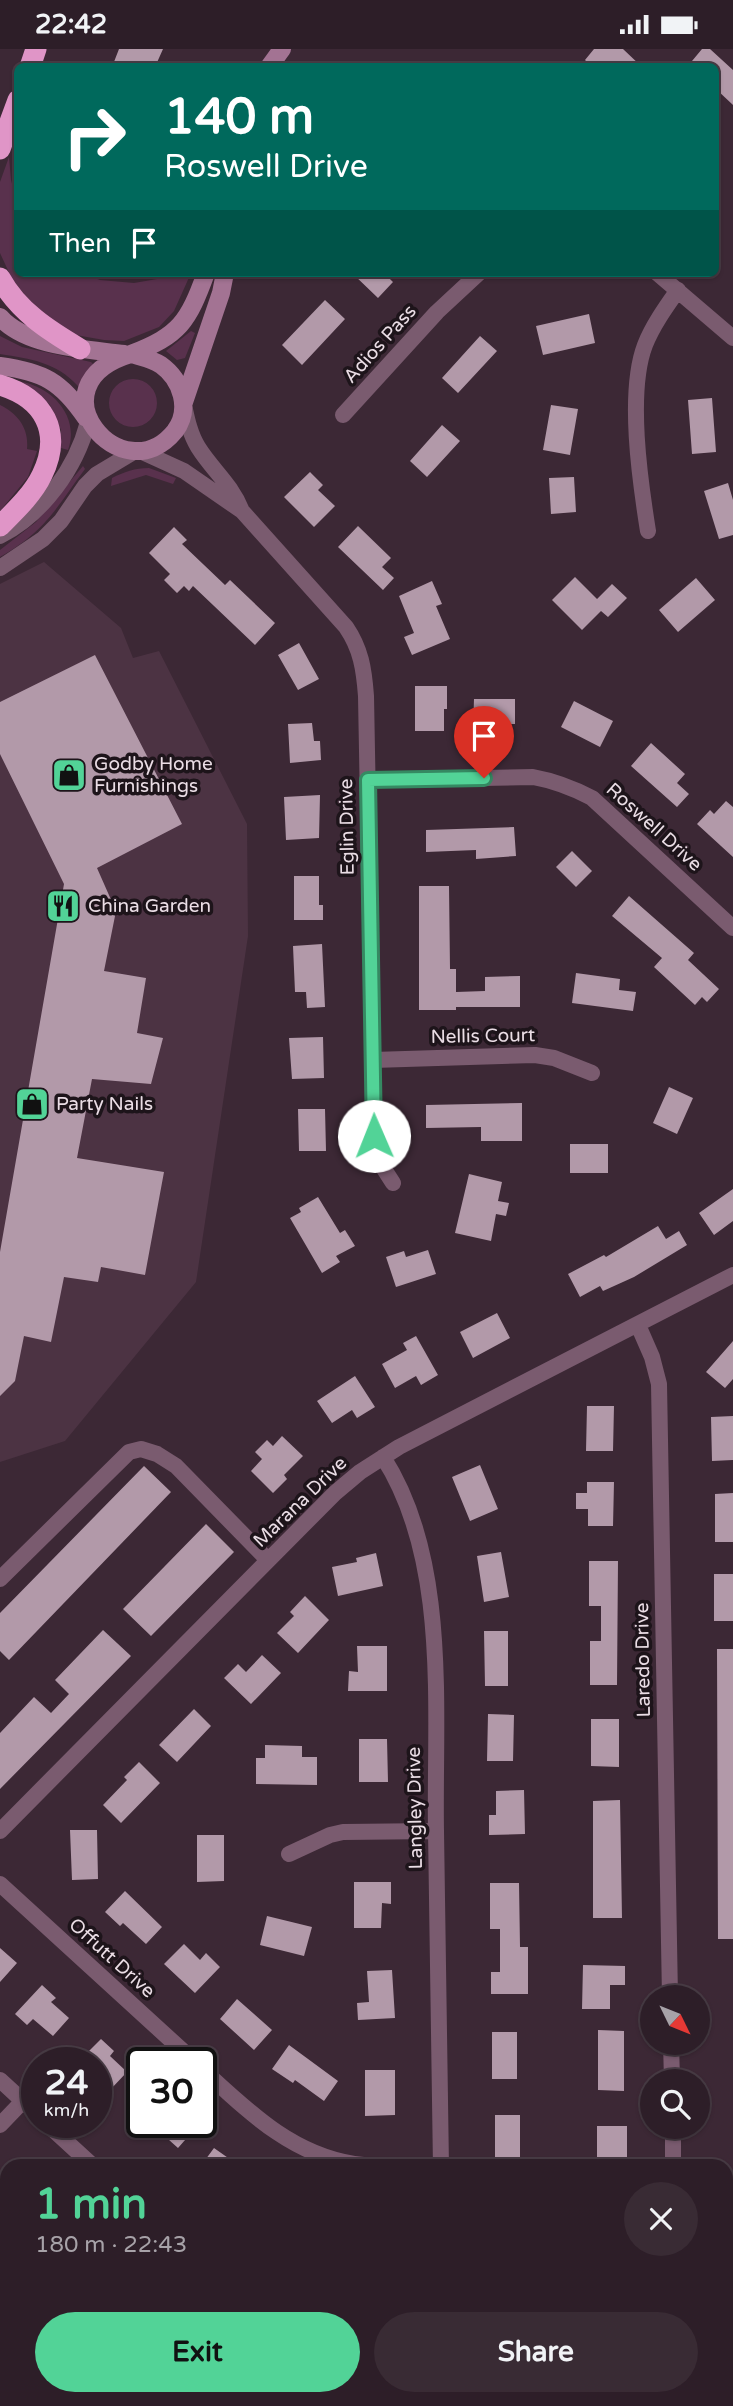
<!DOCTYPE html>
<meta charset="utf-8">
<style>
body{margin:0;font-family:"Varela Round",sans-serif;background:#392b34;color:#f1f3f6;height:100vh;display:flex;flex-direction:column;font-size:26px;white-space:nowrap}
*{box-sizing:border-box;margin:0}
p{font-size:23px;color:#a7a2a8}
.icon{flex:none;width:38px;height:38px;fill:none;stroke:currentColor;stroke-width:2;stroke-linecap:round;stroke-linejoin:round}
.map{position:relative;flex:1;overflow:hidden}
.details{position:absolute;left:0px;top:2110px;width:733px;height:247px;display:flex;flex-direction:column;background:#2d1e28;border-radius:21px 21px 0 0;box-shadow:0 2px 5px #0004,0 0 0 2px #483c45}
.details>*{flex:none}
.hud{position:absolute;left:14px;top:14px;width:705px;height:214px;border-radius:10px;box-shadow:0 2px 5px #0004,0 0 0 2px #483c45;background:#00695c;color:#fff;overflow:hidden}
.needle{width:46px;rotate:133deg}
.tools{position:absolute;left:640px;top:1936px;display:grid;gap:14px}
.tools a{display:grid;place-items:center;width:70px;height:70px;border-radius:50%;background:#2d1e28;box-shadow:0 2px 5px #0004,0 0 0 2px #483c45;font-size:35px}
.speed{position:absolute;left:21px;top:1998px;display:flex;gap:14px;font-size:35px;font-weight:700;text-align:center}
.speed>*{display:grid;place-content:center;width:91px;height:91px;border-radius:50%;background:#2d1e28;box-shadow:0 2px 5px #0004,0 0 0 2px #483c45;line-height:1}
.speed small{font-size:18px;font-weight:400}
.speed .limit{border:4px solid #111;border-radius:10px;background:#fff;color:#111}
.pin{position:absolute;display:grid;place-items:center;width:60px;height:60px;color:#fff;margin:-72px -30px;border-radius:50% 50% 50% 0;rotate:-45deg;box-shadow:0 0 7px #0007}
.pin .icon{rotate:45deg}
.me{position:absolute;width:77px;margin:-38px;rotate:359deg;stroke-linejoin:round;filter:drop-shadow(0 0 5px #0008)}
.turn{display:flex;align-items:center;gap:24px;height:147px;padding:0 35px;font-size:32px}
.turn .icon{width:91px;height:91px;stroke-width:2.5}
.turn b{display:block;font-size:49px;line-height:60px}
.then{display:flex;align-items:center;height:66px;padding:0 35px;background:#0003;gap:14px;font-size:26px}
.round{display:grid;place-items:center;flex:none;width:74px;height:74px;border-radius:37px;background:#392b34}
.headline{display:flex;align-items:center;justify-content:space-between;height:119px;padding:0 35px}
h1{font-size:42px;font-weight:700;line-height:52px;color:#52d397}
.primary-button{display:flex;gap:14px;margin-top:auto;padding:14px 35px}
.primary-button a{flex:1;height:80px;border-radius:42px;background:#52d397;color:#111;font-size:28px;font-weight:700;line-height:80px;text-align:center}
.primary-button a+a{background:#392b34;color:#f1f3f6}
.status{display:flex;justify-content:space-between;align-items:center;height:49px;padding:0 35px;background:#2d1e28;direction:ltr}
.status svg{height:19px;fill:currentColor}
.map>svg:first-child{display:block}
</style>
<div class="status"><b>22:42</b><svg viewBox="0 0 49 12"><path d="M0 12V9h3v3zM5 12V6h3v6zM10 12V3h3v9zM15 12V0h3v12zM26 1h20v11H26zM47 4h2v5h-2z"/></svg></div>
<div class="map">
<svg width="733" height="2357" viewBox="0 0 733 2357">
<rect width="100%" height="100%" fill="#3c2835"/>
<path fill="#4c3343" d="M44 513 121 579 133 609 159 602 247 775 248 887 196 1233 65 1392 0 1413V535Z"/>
<path fill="#59314d" d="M9 108 11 131 17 154 18 224H82L100 231 134 234 157 230 171 224H191L174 262 159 278 124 292 104 291 70 285 32 255 12 230 0 204V133Z
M191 282 195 284 185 309 177 311 166 302Z
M0 287 22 298 91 313 94 316 78 337C56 313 31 310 0 305Z
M109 354a24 24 0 1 1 48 0a24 24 0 1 1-48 0Z
M22 333C53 339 80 368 68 401L61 399V381L50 356Z
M0 356C18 365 29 379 27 400L37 402 28 428 0 462Z
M83 417 85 420C55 460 46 482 0 508V501L36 473Z
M149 419 176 429 173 435 146 426 111 437 112 429C124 423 135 419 149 419Z"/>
<path fill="#b299a9" d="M119 0H163L155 18H112Z
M594 0H623L642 18H592L585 11Z
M702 0H710L733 21V56L716 40V18H687Z
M352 224H384L393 233 378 249Z
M325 251 345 270 302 316 282 296Z
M589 265 595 294 543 306 536 277Z
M480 287 497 302 458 344 442 329Z
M712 349 716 403 692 405 688 351Z
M551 356 578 360 570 406 543 401Z
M442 376 460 392 427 428 410 412Z
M310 423 323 436 318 441 335 457 314 478 284 448Z
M574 428 576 463 551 465 549 429Z
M728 434 733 451V486L719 490 704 442Z
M358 477 391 509 382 518 394 529 383 541 338 498Z
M174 478 187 491 182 495 225 536 230 531 275 574 255 596 193 537 189 542 184 537 177 544 164 531 170 525 149 504Z
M575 528 597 550 612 535 627 549 608 568 601 562 582 581 552 551Z
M696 529 715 551 678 583 659 561Z
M432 532 442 555 436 557 450 590 412 606 404 588 414 584 399 547Z
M299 594 319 630 298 641 278 606Z
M95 606 182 775 97 819 116 862 104 922 146 929 137 984 163 989 151 1035 92 1030 77 1109 164 1123 145 1226 101 1218 98 1233 64 1228 51 1293 24 1287 15 1332 0 1347V1203L64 835 0 705V653Z
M415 637H447V660H444V682H415Z
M474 650H515V675H493V680H473Z
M574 652 613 672 600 698 561 678Z
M312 674 314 692H320L321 711 290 714 288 675Z
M651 694 685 725 677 734 689 745 677 758 631 717Z
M320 746 319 789 286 791 284 748Z
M726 752 733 758V808L697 775 710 761 714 765Z
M514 778 516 807 476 810V801L426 803V781Z
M572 802 592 822 576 838 556 818Z
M294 827H319V856H323V871H294Z
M419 837H449L450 920H456V943L485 942V928L520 927V958H456V961H419Z
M629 847 694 904 688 911 719 940 707 953 702 948 695 956 654 918 662 909 612 867Z
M322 895 325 958 307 959 306 943H295L293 897Z
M576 924 620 930 619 941 636 943 633 962 572 954Z
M323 988 324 1029 292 1030 289 989Z
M669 1038 693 1049 677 1085 653 1074Z
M522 1054V1092H481V1078L426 1079V1056Z
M298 1060H325L326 1102H299Z
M570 1095H608V1124H570Z
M469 1125 502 1133 498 1152 509 1154 506 1167 496 1165 491 1192 455 1184Z
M733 1140V1172L714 1186 699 1164Z
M318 1148 340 1184 345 1181 355 1197 336 1207 340 1213 322 1224 290 1169 301 1163 299 1159Z
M658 1177 666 1190 679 1182 687 1196 634 1228 603 1242 600 1237 580 1248 568 1225 604 1206 606 1208Z
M428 1201 436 1225 396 1238 386 1208 404 1202 406 1208Z
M497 1264 510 1289 473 1309 460 1283Z
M416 1287 438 1326 421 1336 416 1327 395 1339 382 1315 407 1301 403 1294Z
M733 1292V1330L725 1339 706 1323Z
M355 1327 375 1358 357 1369 352 1361 332 1374 317 1352Z
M587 1357H614L613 1402H586Z
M733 1367V1411L712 1412 711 1368Z
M282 1387 303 1407 284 1426 287 1430 273 1444 251 1422 262 1410 255 1403 267 1391 273 1397Z
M480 1416 498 1460 470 1472 452 1428Z
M144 1417 171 1443 9 1611 0 1602V1564Z
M587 1433H614L613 1477H588V1460H576V1444H587Z
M733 1444V1493H715V1445Z
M206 1475 234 1503 151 1587 123 1560Z
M501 1503 509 1548 484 1553 477 1507Z
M376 1504 383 1537 338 1547 332 1518 357 1513 356 1509Z
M589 1512H618L617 1636H590V1592H601V1557H589Z
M714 1525H733V1572H714Z
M305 1547 329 1571 298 1604 277 1584 294 1567 290 1563Z
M103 1581 131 1607 0 1740V1684L34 1648 51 1664 69 1645 55 1631Z
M484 1582H508V1637H485Z
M357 1597H387V1642H348L349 1622 358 1623Z
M717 1600H733V1890H718Z
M262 1606 281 1624 251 1655 224 1629 238 1615 246 1623Z
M194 1660 211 1677 177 1713 159 1696Z
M488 1665 514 1666 513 1712H487Z
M591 1670H619V1718L591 1717Z
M359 1690H387L388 1733H359Z
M265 1696 302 1697V1708H317V1736L256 1735V1709H265Z
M139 1713 160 1734 121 1774 103 1756 127 1731 124 1728Z
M524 1741 525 1785 489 1786V1766H496V1742Z
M620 1751 622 1869H593V1752Z
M70 1781H97L98 1830 72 1831Z
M197 1786H224V1832L197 1833Z
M354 1833H391V1855L382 1854 381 1879H354Z
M490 1834H519L520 1898H528V1945H491V1923H500V1880H490Z
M125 1842 162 1878 146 1895 123 1874 120 1877 105 1863Z
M267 1867 312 1878 304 1907 260 1896Z
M184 1895 200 1911 206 1904 220 1918 195 1944 164 1915Z
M0 1899 17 1914 0 1933Z
M583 1916 625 1917V1936H610V1960H582Z
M392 1921 395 1969 358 1971 357 1954 369 1953 367 1922Z
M42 1936 56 1949 51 1953 69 1969 53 1987 33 1970 27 1976 15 1965Z
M237 1950 272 1981 254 2001 220 1970Z
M598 1981 624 1982V2042L598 2041Z
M492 1983H517V2030H492Z
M101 1990 114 2002 110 2007 127 2023 110 2041 96 2028V2014H77Z
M289 1996 338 2032 324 2052 295 2031 293 2034 272 2020Z
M365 2021H395V2066L365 2067Z
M142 2047V2082L125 2066Z
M495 2066H520V2117H495Z
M150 2074H200L178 2099Z
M597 2077H627V2118H597Z
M214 2099 241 2118H200Z"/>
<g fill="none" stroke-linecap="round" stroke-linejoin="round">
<path stroke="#7a5b6f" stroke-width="16" d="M657 224 733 289
M184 356C187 370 190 385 198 398 213 422 230 433 242 462
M343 366 437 263 479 224
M138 401 184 422 242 462 346 578C361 600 364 620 366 647L374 1087 384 1120 393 1134
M648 482C640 432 627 343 645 296 653 276 666 258 678 241
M0 487C43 465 76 419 88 373
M0 519 43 490 61 472 85 437 97 425 137 401
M367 731 533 728C555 732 573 739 592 749L733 879
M373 1011 535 1006 554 1009 592 1024
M638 1276 652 1308 659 1335 670 1948
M383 1408C450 1512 434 1663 436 1782 437 1894 439 2006 441 2118
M0 1530 129 1403 141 1400 157 1405 176 1417 268 1511
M0 1782 335 1444 360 1423 399 1398 733 1226
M289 1805 330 1786 343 1783 436 1782
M0 1835 196 2014
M671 1993 672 2032
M201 2019C247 2061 290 2105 354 2115 382 2119 412 2117 440 2117
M0 2031 37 2065
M46 2074 94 2118
M0 2076 23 2052
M673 2077V2118
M0 2236 7 2243
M344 2350 351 2357
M677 2350V2357"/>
<path stroke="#a37393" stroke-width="18" d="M269 18 282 0
M0 268C26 298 87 300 124 305
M131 305C141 308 152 310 161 316 182 331 191 361 175 382 123 447 28 336 131 305Z
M131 305C180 286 188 273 206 224
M0 317C43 323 61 332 86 369
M184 353 221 244 225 224"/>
<path stroke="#e095c7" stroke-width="21" d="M30 18 36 0
M0 100 18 51
M0 229C18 262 48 281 80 300
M0 336C44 349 63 383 42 426 33 445 15 462 0 477"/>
</g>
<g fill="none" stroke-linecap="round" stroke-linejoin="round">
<g stroke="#358962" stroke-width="18">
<path id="route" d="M374 1087 368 731 484 729"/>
</g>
<use href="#route" stroke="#52d397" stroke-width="12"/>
</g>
<defs>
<g id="shop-square" transform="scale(1.75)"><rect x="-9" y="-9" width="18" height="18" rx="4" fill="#52d397" stroke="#1d141a"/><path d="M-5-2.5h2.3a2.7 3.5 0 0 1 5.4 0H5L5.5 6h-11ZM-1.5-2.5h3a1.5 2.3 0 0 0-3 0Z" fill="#111"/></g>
<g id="restaurant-square" transform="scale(1.75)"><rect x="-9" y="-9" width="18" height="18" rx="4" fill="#52d397" stroke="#1d141a"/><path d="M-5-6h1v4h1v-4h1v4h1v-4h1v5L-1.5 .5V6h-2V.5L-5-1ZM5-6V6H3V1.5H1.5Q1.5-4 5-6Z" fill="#111"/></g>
</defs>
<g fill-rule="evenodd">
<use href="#shop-square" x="69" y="726"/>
<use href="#restaurant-square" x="63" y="857"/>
<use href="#shop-square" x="32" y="1055"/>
</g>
<g text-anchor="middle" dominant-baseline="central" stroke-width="7" stroke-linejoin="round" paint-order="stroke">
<g font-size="19" fill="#eadde5" stroke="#1d141a">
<text transform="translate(380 295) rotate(-48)">Adios Pass</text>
<text transform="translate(347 778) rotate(-91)">Eglin Drive</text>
<text transform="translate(654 778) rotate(42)">Roswell Drive</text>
<text transform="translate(483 987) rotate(-1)">Nellis Court</text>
<text transform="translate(300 1453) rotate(-44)">Marana Drive</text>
<text transform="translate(643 1611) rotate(-91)">Laredo Drive</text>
<text transform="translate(415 1759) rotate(-91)">Langley Drive</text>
<text transform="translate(112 1909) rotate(42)">Offutt Drive</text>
</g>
<g font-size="19" fill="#eadde5" stroke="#1d141a" text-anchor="start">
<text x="94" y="715">Godby Home<tspan x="94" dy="22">Furnishings</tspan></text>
<text x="88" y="857">China Garden</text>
<text x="56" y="1055">Party Nails</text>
</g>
</g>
</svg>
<div class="tools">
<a><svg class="needle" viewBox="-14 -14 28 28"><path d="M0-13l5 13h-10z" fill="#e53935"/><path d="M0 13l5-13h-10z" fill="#a7a2a8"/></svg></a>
<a><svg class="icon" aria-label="search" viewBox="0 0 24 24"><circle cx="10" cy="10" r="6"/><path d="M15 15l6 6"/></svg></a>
</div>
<div class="speed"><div>24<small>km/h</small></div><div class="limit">30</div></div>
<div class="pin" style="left:484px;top:729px;background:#d93025"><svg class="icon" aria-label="arrive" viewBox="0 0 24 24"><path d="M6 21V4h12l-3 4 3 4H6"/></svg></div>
<svg class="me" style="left:374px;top:1087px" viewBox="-20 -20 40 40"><circle r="19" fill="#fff"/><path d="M0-13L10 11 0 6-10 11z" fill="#52d397"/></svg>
<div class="hud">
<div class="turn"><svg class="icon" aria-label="right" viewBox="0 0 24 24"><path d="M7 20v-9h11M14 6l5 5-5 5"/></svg><div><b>140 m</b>Roswell Drive</div></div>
<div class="then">Then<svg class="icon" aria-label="arrive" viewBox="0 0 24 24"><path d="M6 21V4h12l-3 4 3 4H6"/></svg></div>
</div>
<section class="details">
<div class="headline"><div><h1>1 min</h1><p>180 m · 22:43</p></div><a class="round"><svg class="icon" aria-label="close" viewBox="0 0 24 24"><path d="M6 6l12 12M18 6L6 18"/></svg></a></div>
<div class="primary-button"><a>Exit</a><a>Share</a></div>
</section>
</div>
